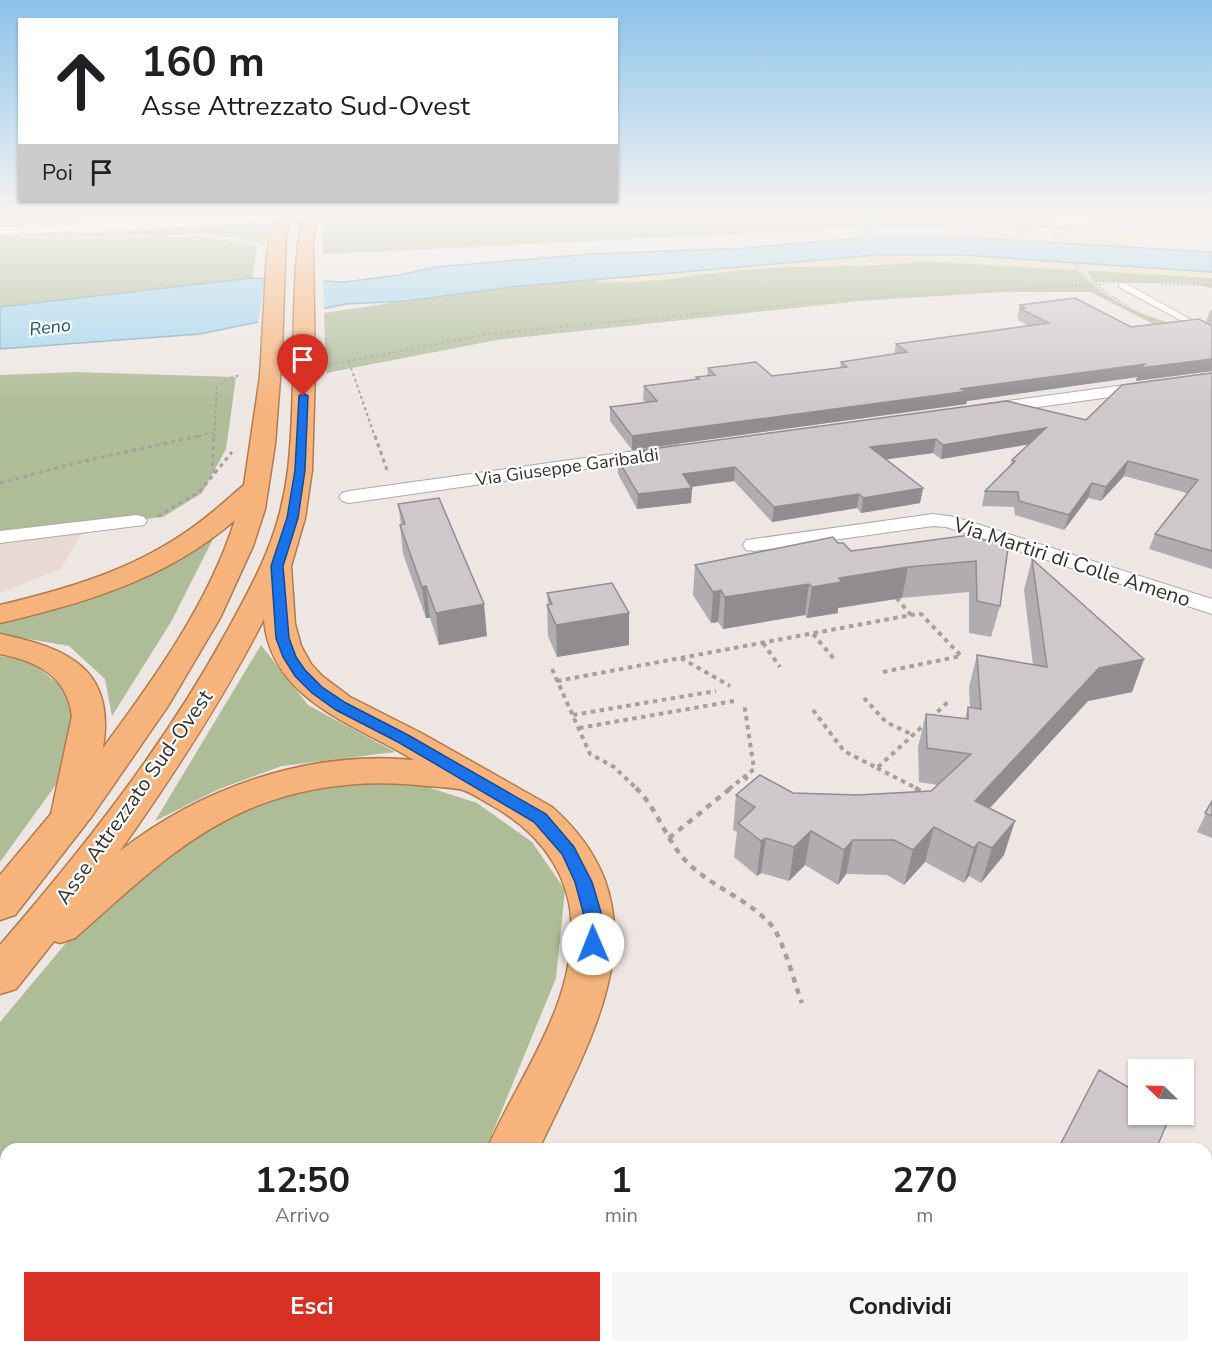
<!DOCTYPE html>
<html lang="it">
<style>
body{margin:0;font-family:"Nunito Sans",sans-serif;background:#f6f6f6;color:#202124;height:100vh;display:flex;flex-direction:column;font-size:22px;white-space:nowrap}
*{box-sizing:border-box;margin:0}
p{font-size:20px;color:#757577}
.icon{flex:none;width:33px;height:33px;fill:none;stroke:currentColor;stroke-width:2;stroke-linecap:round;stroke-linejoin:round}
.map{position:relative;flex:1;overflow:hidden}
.sheet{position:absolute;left:0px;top:1143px;width:1212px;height:210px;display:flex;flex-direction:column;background:#fff;border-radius:18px 18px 0 0;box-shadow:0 2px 4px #0004}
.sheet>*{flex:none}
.hud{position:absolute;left:18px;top:18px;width:600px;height:183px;border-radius:0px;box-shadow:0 2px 4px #0004;background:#fff;color:#202124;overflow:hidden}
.needle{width:39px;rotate:293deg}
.fabs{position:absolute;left:1128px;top:1059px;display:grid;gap:12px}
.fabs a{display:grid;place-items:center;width:66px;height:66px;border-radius:0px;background:#fff;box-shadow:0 2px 4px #0004;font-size:30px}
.pin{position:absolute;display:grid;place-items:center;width:51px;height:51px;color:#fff;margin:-62px -26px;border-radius:50% 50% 50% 0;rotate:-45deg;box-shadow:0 0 6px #0007}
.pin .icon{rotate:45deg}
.me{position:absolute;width:66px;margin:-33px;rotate:359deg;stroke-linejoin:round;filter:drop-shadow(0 0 4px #0008)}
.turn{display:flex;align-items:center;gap:21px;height:126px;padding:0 24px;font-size:27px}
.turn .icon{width:78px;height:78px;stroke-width:2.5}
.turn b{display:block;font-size:42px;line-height:51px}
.then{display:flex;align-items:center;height:57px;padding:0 24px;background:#0003;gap:12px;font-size:22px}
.eta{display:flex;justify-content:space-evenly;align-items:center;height:102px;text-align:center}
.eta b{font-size:36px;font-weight:700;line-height:42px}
.primary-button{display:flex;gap:12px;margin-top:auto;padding:12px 24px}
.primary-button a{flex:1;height:69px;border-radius:0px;background:#d93025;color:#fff;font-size:24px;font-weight:700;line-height:69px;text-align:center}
.primary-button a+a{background:#f6f6f6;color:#202124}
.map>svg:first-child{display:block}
</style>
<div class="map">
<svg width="1212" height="1353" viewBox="0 0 1212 1353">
<rect width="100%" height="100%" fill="#ede6e3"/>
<path fill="#e8dad3" d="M1105 216H1212V238L1141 234 1097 222Z
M85 526 61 569 0 593V531Z"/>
<path fill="#afbc98" d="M0 216H89L53 224 0 227Z
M323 216H1085L1074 230 877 227 323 254Z
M272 222 265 245 243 239 202 234 55 238 22 235Z
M0 235 49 239 200 236 257 246 252 278 0 307Z
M923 261 1076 268C1103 298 1135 313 1174 324L1155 325 1091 292H1004L860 301 497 340 326 373 324 313 450 294 584 280 639 281 755 268 883 265Z
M1085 269 1212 278V288L1193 284 1095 282Z
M76 372 236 377 226 449 202 493 163 517 85 526 0 531V375Z
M216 533 171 622 112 716 105 679 69 646 0 634V623Z
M261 645 308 705 395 752 282 766 219 789 155 821Z
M0 656 29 660 73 696 68 768 0 862Z
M341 781 418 784 477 803 532 842 565 890 556 978 486 1149H6V1241L0 1238V1022L86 919 167 853 261 799Z"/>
<path fill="#e8deb9" d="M941 223 1055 228 1104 224 1141 234 1126 246 975 238Z
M834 255C961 255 1085 262 1212 272V278L923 261C867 267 810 264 754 269 698 273 640 288 584 280Z"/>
<path fill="#a1d6ef" stroke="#81a5b6" stroke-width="1.5" d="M861 238H975L1212 252V272L961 255H878L510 287 407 301 346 304 200 334 0 349V307L252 278 344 282 400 275 435 267 591 254 745 248Z"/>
<path fill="#ede6e3" d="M265 275 323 277 324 312 258 325Z"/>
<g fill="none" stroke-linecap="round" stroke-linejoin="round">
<path fill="#a1d6ef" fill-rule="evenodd" d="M857 216H871L884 249 881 252 876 254 868 249Z"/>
<g stroke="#afa9a7" stroke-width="2">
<path id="service" d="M1119 283H1125L1206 328 1199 330 1119 287Z"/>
</g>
<g stroke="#afa9a7" stroke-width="2">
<path id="minor" d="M1072 216H1098L1056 226 1050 223Z
M85 225 89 226V230L0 235V227Z
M1212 373V383L986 414 977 409 986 404Z
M677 445 684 447 686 451 684 455 349 503 342 501 339 497 342 493 349 491Z
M933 514 955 517 1212 599V614L946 527 933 526 754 551 746 550 743 545 746 540 754 539Z
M137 515 144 517 147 521 144 525 0 543V531Z"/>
</g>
<g stroke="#afa9a7" stroke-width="3">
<path id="tertiary" d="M213 216H308L301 220 85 233 77 228 85 223Z"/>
</g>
<g stroke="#afa9a7" stroke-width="3">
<path id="secondary" d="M0 1274 6 1276V1335L0 1333Z
M70 1347H142L144 1353H73Z"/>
</g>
<g stroke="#b07b4c" stroke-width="3">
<path id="trunk" d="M302 216H316L313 243 315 372 312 470 305 518 291 566 295 624 301 646 311 664 322 676 350 697 423 734 552 807C671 912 592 1035 539 1149H487C516 1083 565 1019 571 945 577 882 544 834 491 805 482 800 472 793 463 790 453 787 438 787 427 786 365 779 307 785 249 809 181 838 130 890 75 938L60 943 54 941 16 989 0 994V945C84 848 164 746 226 633 257 577 280 535 288 470 298 386 288 299 302 216ZM264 619C270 700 355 724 414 760 309 750 202 787 120 851 173 776 222 701 264 619Z
M278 230 286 235 282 353 275 444 265 509 253 546 220 618 168 706 92 816 15 915 0 920V875L51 814 72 716C67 676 37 661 0 654V634C68 648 116 669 103 748 154 679 209 603 235 520 167 579 85 603 0 623V605C64 590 129 571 183 534 205 520 224 502 244 485L260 376 267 253 270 235Z
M350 1347H414L411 1353H348Z
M423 1347H483L481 1353H421Z"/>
</g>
<path stroke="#a5a09e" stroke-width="1.5" stroke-dasharray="2 2" stroke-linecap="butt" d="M977 216 1015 222 1038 231
M1025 216 1039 217
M238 240 254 244
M1161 285H1212
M692 314 860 298 1105 284"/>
<path stroke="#a5a09e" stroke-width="2" stroke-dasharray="3 3" stroke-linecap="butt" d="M349 362 375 437
M329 365 488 334 707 313
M193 437 216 432
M214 437 217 387 227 379 240 375"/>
<path stroke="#a5a09e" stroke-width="3" stroke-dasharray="4 4" stroke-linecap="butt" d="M375 436 388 473
M215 473 232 452
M0 483 75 463 199 436
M158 516 199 492 215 473 212 467 214 436"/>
<path stroke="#a5a09e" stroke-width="4" stroke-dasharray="4.5 4.5" stroke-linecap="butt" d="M813 634 835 660
M763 643 780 667
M681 658 730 686
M552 669 590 754 614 767 637 789
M883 672 961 656 921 614 911 615
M557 681 911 615 895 596
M864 698 886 722 913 735
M813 710 844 751 877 768 926 723
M573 715 716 691
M931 718 950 700
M579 728 734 701
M877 768 918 789
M744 777 754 783
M729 789 754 769 744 703"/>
<path stroke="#a5a09e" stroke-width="4.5" stroke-dasharray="6 6" stroke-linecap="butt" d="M636 788C657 808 665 838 685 860 710 887 748 898 772 926 783 939 795 985 802 1003
M915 788 927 794
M669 838 731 788"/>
<use href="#service" fill="#fff" fill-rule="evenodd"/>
<use href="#minor" fill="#fff" fill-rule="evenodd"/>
<use href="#tertiary" fill="#fff" fill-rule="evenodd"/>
<use href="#secondary" fill="#fbe3ce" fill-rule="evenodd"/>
<use href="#trunk" fill="#f6b47c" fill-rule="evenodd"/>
<g stroke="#b07b4c" stroke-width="18" stroke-linecap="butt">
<path id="trunk-bridge" d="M278 235 284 216"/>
</g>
<path stroke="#a5a09e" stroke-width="1.5" stroke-dasharray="2 2" stroke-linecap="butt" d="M1056 224 1054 236C1073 266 1096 288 1127 305"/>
<use href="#trunk-bridge" stroke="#f6b47c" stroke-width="16"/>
</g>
<path fill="#b1acaf" d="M1141 216H1212V224L1139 221Z
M1020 305 1131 327 1212 326V371L1136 381 1137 377 967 401 966 404 632 450 610 421V407L646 403 643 399 644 386 696 380V377L707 376 708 368 772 376 840 368 841 362 894 354 896 344 1029 326 1018 320 1019 317H1017Z
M1210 310H1212V325L1206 322Z
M1212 373V569L1149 549 1155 534 1187 493 1124 476 1101 501 1088 498 1064 530 1015 515 1014 507 982 506 985 491 1010 466 1012 460 1029 444 941 459 933 453 886 459 923 488 920 503 861 513 857 508 772 522 734 481 692 487 691 503 637 509 618 474V460L643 457V450L1086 420Z
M398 504 487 636 439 645 430 618H426L403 554 400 525 401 524Z
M977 534 1000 606 991 637 969 633V592L902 598 838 608V613L807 618 805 615 723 629 718 622 711 623 693 595 695 565 838 543 851 551Z
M1032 559 1144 659 1132 692 1088 701 990 808 1004 855 981 883 969 876 964 883 925 862 904 885 887 875 846 874 838 885 805 865 789 881 761 873 757 876 734 857 737 832 733 830 736 795 793 793 857 795 931 791 938 785 919 782 918 747 926 714 965 719 968 707 970 708 969 687 977 655 1033 665 1024 590Z
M547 593 629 613V645L557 657 548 636 547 605 548 604Z
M1212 801V838L1197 832Z
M1114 1347H1173L1176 1353H1116Z"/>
<path fill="#908c8f" d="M1212 359V371L1136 381 1137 377 967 401 966 404 632 450V436L960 389 1145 364Z
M1046 428 1043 442 941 459 943 445Z
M936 439 933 453 868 462 870 447Z
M1128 461 1124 476 1101 501 1106 487Z
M735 467 734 481 682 488 683 474Z
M1092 483 1088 498 1064 530 1069 515Z
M692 488 691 503 637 509 638 494Z
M923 488 920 503 861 513 863 498Z
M859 494 857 508 772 522 774 507Z
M908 567 902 598 838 608V613L807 618 812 587 839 578Z
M809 584 805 615 723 629 725 597Z
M426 586 430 618H426L422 587Z
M721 590 718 622 711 623 713 592Z
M484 604 487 636 439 645 436 613Z
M629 613V645L557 657 556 625Z
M1144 659 1132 692 1088 701 965 835 975 801 1099 668Z
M1015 821 1004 855 981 883 992 848Z
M934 827 925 862 904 885 913 850Z
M811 831 805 865 789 881 794 847Z
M766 838 761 873 757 876 761 841Z
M853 840 846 874 838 885 844 850Z
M979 842 969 876 964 883 974 848Z"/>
<path fill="#cec8cc" stroke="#908c8f" stroke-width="1.5" d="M1075 298 1131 327 1199 319 1212 326V359L1140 368 1145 364 960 389 969 391 632 436 610 407 657 401 644 386 699 379 696 377 715 375 708 368 756 362 772 376 847 367 841 362 907 352 896 344 1049 323 1021 309 1025 308 1020 305Z
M1212 373V551L1155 534 1198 480 1128 461 1106 487 1092 483 1069 515 1019 501 1018 492 985 491 1015 461 1012 460 1046 428 943 445 936 439 870 447 923 488 863 498 859 494 774 507 735 467 683 474 692 488 638 494 618 460 648 456 643 450 1007 401 1086 420 1122 385Z
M439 498 484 604 436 613 426 586 422 587 400 525 405 524 398 504Z
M977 534 984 540 997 538 1008 548 1000 606 977 601 976 561 908 567 839 578 842 582 812 587 809 584 725 597 721 590 713 592 695 565 833 537 838 543H843L851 551Z
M1032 559 1144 659 1099 668 975 801 1015 821 992 848 979 842 974 848 934 827 913 850 894 840H853L844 850 811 831 794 847 766 838 761 841 738 823 755 807 736 795 760 775 793 793 857 795 931 791 971 754 927 748 926 714 968 719V707L981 709 977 655 1047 667Z
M612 583 629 613 556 625 547 605 552 604 547 593Z
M1212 801V816L1205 813Z
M1099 1070 1138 1093V1114H1171L1156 1149H1058Z
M1132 1347H1173L1176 1353H1135Z"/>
<linearGradient id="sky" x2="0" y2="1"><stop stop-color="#8bc2eb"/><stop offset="0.53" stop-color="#f7f4f2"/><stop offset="1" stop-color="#f7f4f2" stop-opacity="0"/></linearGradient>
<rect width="1212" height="406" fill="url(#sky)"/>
<path fill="#1a73e8" stroke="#114b97" stroke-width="1.5" d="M303 393 308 396 305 470 298 518 283 566 289 638 296 657 305 670 322 687 346 703 408 735 546 814 574 847 592 882 601 912 602 944 599 949 593 951 587 949 584 944 583 912 575 882 562 854 534 822 398 742 336 710 312 693 295 676 283 657 276 638 271 566 287 518 295 470 299 396Z"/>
<g text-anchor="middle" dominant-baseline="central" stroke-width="4.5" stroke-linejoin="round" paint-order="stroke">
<g font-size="18" font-style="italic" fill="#12566f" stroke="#fff">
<text transform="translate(50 327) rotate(-7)">Reno</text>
</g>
<g font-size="18" fill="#353231" stroke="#fff">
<text transform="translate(567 467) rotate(-8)">Via Giuseppe Garibaldi</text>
</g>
<g font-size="21" fill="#353231" stroke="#fff">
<text transform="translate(1072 562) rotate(18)">Via Martiri di Colle Ameno</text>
<text transform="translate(134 797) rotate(-55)">Asse Attrezzato Sud-Ovest</text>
</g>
</g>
</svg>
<div class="fabs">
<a><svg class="needle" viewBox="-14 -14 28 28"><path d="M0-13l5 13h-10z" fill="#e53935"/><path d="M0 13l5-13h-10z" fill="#757577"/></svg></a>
</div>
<div class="pin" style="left:303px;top:396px;background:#d93025"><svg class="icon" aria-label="arrive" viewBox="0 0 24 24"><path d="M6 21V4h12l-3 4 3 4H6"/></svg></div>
<svg class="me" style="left:593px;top:944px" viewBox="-20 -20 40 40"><circle r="19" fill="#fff"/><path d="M0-13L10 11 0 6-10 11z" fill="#1a73e8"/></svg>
<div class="hud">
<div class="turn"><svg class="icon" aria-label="ahead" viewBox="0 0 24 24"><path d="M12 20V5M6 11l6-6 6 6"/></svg><div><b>160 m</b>Asse Attrezzato Sud-Ovest</div></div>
<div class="then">Poi<svg class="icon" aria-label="arrive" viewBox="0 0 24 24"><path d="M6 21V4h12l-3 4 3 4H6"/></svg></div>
</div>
<section class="sheet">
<div class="eta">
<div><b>12:50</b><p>Arrivo</p></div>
<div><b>1</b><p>min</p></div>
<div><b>270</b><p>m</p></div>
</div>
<div class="primary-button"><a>Esci</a><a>Condividi</a></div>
</section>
</div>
